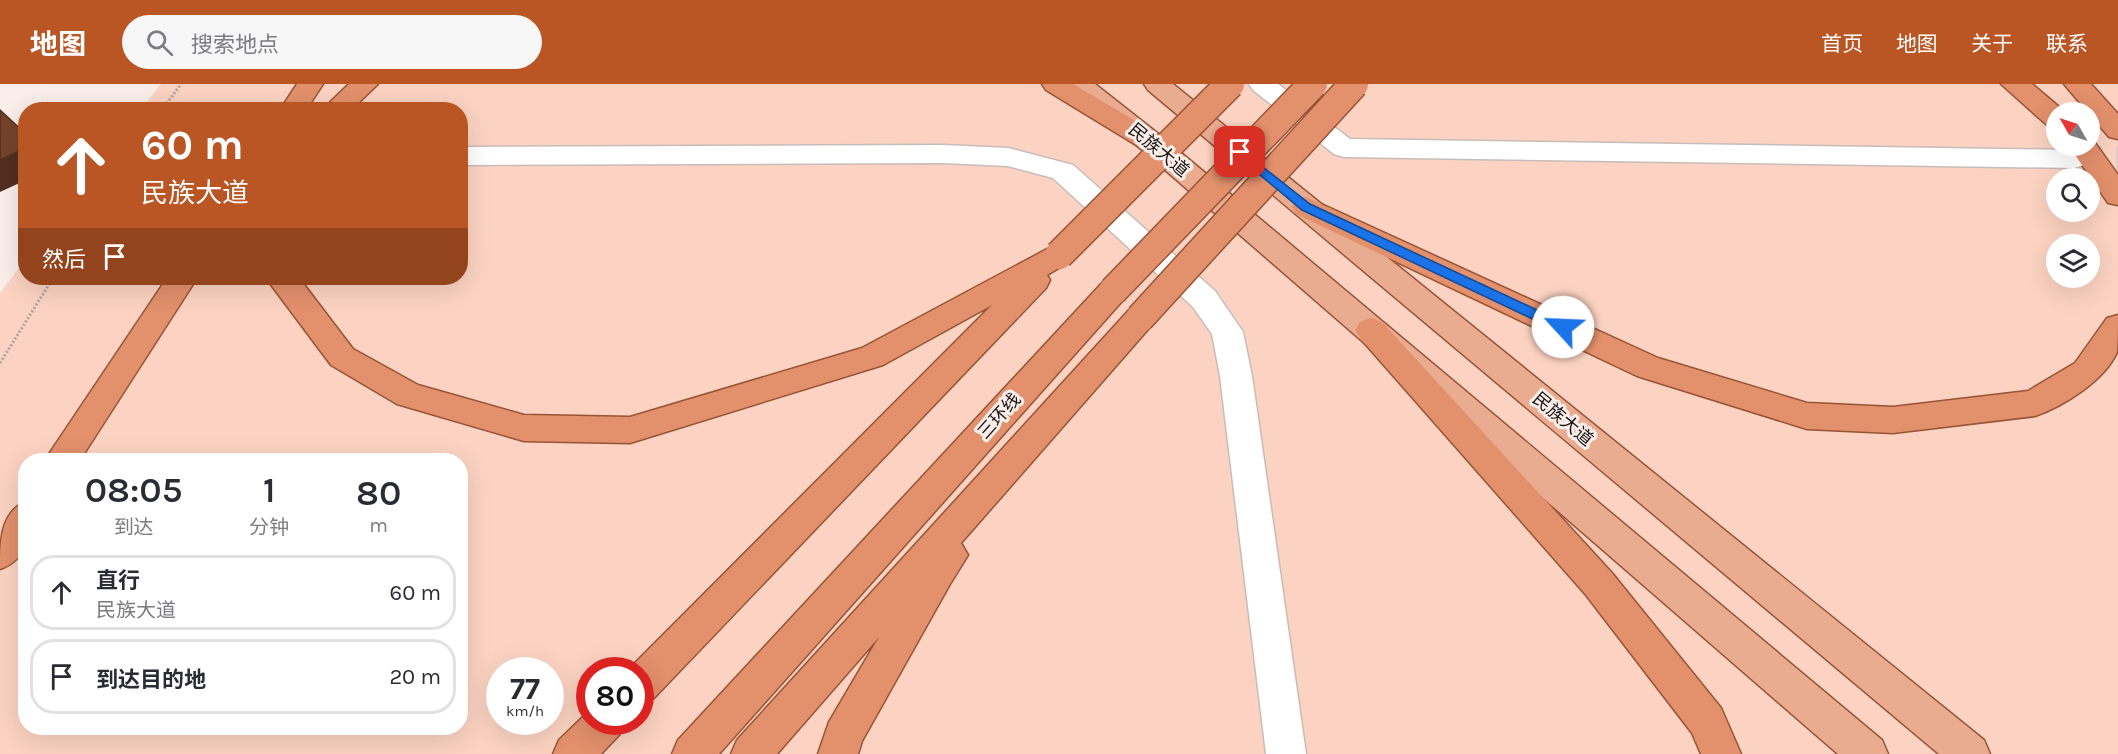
<!DOCTYPE html>
<html lang="zh">
<meta charset="utf-8">
<style>
body{margin:0;font-family:Karla,"Noto Sans SC",sans-serif;background:#f7f7f7;color:#2b2b33;height:100vh;display:flex;flex-direction:column;font-size:22px;white-space:nowrap}
*{box-sizing:border-box;margin:0}
p{font-size:20px;color:#7c7c81}
.icon{flex:none;width:33px;height:33px;fill:none;stroke:currentColor;stroke-width:2;stroke-linecap:round;stroke-linejoin:round}
.map{position:relative;flex:1;overflow:hidden}
.drawer{position:absolute;left:18px;top:369px;width:450px;height:282px;display:flex;flex-direction:column;background:#fff;border-radius:24px;box-shadow:0 6px 24px #0002}
.drawer>*{flex:none}
.guide{position:absolute;left:18px;top:18px;width:450px;height:183px;border-radius:24px;box-shadow:0 6px 24px #0002;background:#ba5524;color:#fff;overflow:hidden}
.needle{width:39px;rotate:309deg}
.tools{position:absolute;left:2046px;top:18px;display:grid;gap:12px}
.tools a{display:grid;place-items:center;width:54px;height:54px;border-radius:50%;background:#fff;box-shadow:0 6px 24px #0002;font-size:30px}
.speed{position:absolute;left:486px;top:573px;display:flex;gap:12px;font-size:30px;font-weight:700;text-align:center}
.speed>*{display:grid;place-content:center;width:78px;height:78px;border-radius:50%;background:#fff;box-shadow:0 6px 24px #0002;line-height:1}
.speed small{font-size:15px;font-weight:400}
.speed .limit{border:9px solid #d22;background:#fff;color:#111}
.pin{position:absolute;display:grid;place-items:center;width:51px;height:51px;color:#fff;margin:-26px;border-radius:12px;box-shadow:0 3px 9px #0006}
.me{position:absolute;width:66px;margin:-33px;rotate:295deg;stroke-linejoin:round;filter:drop-shadow(0 0 4px #0008)}
.turn{display:flex;align-items:center;gap:21px;height:126px;padding:0 24px;font-size:27px}
.turn .icon{width:78px;height:78px;stroke-width:2.5}
.turn b{display:block;font-size:42px;line-height:51px}
.then{display:flex;align-items:center;height:57px;padding:0 24px;background:#0003;gap:12px;font-size:22px}
.eta{display:flex;justify-content:space-evenly;align-items:center;height:102px;text-align:center}
.eta b{font-size:36px;font-weight:600;line-height:42px}
ul{padding:0;list-style:none}
li{display:flex;align-items:center;gap:18px;height:75px;margin:0 12px 9px;padding:0 12px;border:3px solid #e1e1e2;border-radius:24px}
li div{flex:1}
li b{display:block;font-size:22px}
li em{font-style:normal}
header{display:flex;align-items:center;gap:36px;box-sizing:border-box;height:84px;padding:0 30px;background:#ba5524;color:#fff}
header strong{font-size:28px}
nav{display:flex;gap:33px;margin-inline-start:auto;font-size:21px}
.search{width:420px;height:54px;background:#f7f7f7;display:flex;align-items:center;gap:15px;box-sizing:border-box;padding:0 21px;border-radius:33px;color:#7c7c81;font-size:22px}
.map>svg:first-child{display:block}
</style>
<header>
<strong>地图</strong>
<div class="search"><svg class="icon" aria-label="search" viewBox="0 0 24 24"><circle cx="10" cy="10" r="6"/><path d="M15 15l6 6"/></svg>搜索地点</div>
<nav><a>首页</a><a>地图</a><a>关于</a><a>联系</a></nav>
</header>
<div class="map">
<svg width="2118" height="670" viewBox="0 0 2118 670">
<rect width="100%" height="100%" fill="#f9eee9"/>
<path fill="#fcd3c2" fill-rule="evenodd" d="M161 0H2118V670H0V209L25 176 26 194H460V26L141 25ZM2056 28H2090V62H2056ZM2056 94H2090V128H2056ZM2056 160H2090V194H2056ZM26 376H460V644H26ZM500 586H550V638H500ZM590 586H640V638H590Z"/>
<g fill="none" stroke-linecap="round" stroke-linejoin="round">
<path stroke="#d8cec9" stroke-width="28" stroke-dasharray="28 14" stroke-linecap="butt" d="M2074 75 2118 76"/>
<g stroke="#c7bcb8" stroke-width="3">
<path id="minor" d="M1249 0H1278L1350 55 2074 66 2084 69 2088 75 2084 81 2074 84 1344 73 1334 70 1253 6Z
M943 61 1008 64 1073 81 1215 207 1243 248 1252 292 1306 670H1266L1220 292 1212 250 1193 223 1053 94 1008 82 943 79 460 81V63Z"/>
</g>
<g stroke="#985436" stroke-width="3">
<path id="primary" d="M1066 0H1095L1161 52 1882 656 1888 670H1838Z
M1144 0H1173L1984 656 1990 670H1939L1148 6Z"/>
</g>
<g stroke="#985436" stroke-width="3">
<path id="trunk" d="M297 0H323L306 26H280Z
M349 0H378L351 26H322Z
M1042 0H1073L1161 52 1164 58 1161 64 1151 67 1141 64 1046 6Z
M2001 0H2032L2065 28H2056V43L2047 41Z
M2064 0H2091L2118 30V55L2109 53Z
M2090 55 2093 56 2118 91V121L2108 119 2069 62H2090Z
M1306 113 1658 274 1807 319 1893 323 2028 307 2075 279 2107 234 2118 231C2118 241 2118 258 2117 268 2105 296 2064 322 2035 332L1893 349 1807 345 1637 292 1296 130 1292 123 1296 116Z
M1059 161 1069 164 1074 171 1069 178 1047 191 1050 196 1046 204 654 614 640 619V586H628L992 221 883 281 630 359 524 357 397 320 331 281 269 198V194H299L353 265 418 301 524 331 630 333 862 264 1049 164Z
M167 194H197L80 376H45Z
M1113 196 1124 199 1128 207 1124 215 719 670H672L678 656 1102 199Z
M1140 223 1151 226 1155 234 1151 242 961 459 968 471 950 500 862 657 858 670H818L829 638 879 553 777 670H731L737 656 1129 226Z
M1371 234 1382 238 1612 489 1721 624 1741 670H1701L1692 649 1586 511 1360 254 1355 246 1360 238Z
M26 417C26 446 32 474 0 485 0 458 0 429 26 417Z
M590 626V638H625L619 651 601 670H553L559 656Z"/>
</g>
<path stroke="#ada4a1" stroke-width="3" stroke-dasharray="2 2" stroke-linecap="butt" d="M162 26 181 0
M0 279 53 194"/>
<use href="#minor" fill="#fff" fill-rule="evenodd"/>
<use href="#primary" fill="#eaac91" fill-rule="evenodd"/>
<use href="#trunk" fill="#e3906c" fill-rule="evenodd"/>
<g stroke="#985436" stroke-width="31" stroke-linecap="butt">
<path id="trunk-bridge" d="M1059 171 1230 0
M1113 207 1313 0
M1140 234 1354 0"/>
</g>
<use href="#trunk-bridge" stroke="#e3906c" stroke-width="28"/>
</g>
<path fill="#522f20" d="M26 64V96L0 108V76Z"/>
<path fill="#75432d" stroke="#522f20" stroke-width="1.5" d="M0 26 26 50V64L0 76Z"/>
<path fill="#1a73e8" stroke="#114b97" stroke-width="1.5" d="M1240 65 1310 120 1567 240 1569 243 1563 248 1558 247 1302 126 1236 71V66Z"/>
<g text-anchor="middle" dominant-baseline="central" stroke-width="6" stroke-linejoin="round" paint-order="stroke">
<g font-size="18" fill="#1a1615" stroke="#f9eee9">
<text transform="translate(1159 66) rotate(40)">民族大道</text>
<text transform="translate(999 332) rotate(-48)">三环线</text>
<text transform="translate(1563 335) rotate(40)">民族大道</text>
</g>
</g>
</svg>
<div class="tools">
<a><svg class="needle" viewBox="-14 -14 28 28"><path d="M0-13l5 13h-10z" fill="#e53935"/><path d="M0 13l5-13h-10z" fill="#7c7c81"/></svg></a>
<a><svg class="icon" aria-label="search" viewBox="0 0 24 24"><circle cx="10" cy="10" r="6"/><path d="M15 15l6 6"/></svg></a>
<a><svg class="icon" aria-label="layers" viewBox="0 0 24 24"><path d="M12 4l9 5-9 5-9-5zM3 14l9 5 9-5"/></svg></a>
</div>
<div class="speed"><div>77<small>km/h</small></div><div class="limit">80</div></div>
<div class="pin" style="left:1240px;top:68px;background:#d93025"><svg class="icon" aria-label="arrive" viewBox="0 0 24 24"><path d="M6 21V4h12l-3 4 3 4H6"/></svg></div>
<svg class="me" style="left:1563px;top:243px" viewBox="-20 -20 40 40"><circle r="19" fill="#fff"/><path d="M0-13L10 11 0 6-10 11z" fill="#1a73e8"/></svg>
<div class="guide">
<div class="turn"><svg class="icon" aria-label="ahead" viewBox="0 0 24 24"><path d="M12 20V5M6 11l6-6 6 6"/></svg><div><b>60 m</b>民族大道</div></div>
<div class="then">然后<svg class="icon" aria-label="arrive" viewBox="0 0 24 24"><path d="M6 21V4h12l-3 4 3 4H6"/></svg></div>
</div>
<section class="drawer">
<div class="eta">
<div><b>08:05</b><p>到达</p></div>
<div><b>1</b><p>分钟</p></div>
<div><b>80</b><p>m</p></div>
</div>
<ul>
<li><svg class="icon" aria-label="ahead" viewBox="0 0 24 24"><path d="M12 20V5M6 11l6-6 6 6"/></svg><div><b>直行</b><p>民族大道</p></div><em>60 m</em></li>
<li><svg class="icon" aria-label="arrive" viewBox="0 0 24 24"><path d="M6 21V4h12l-3 4 3 4H6"/></svg><div><b>到达目的地</b></div><em>20 m</em></li>
</ul>
</section>
</div>
